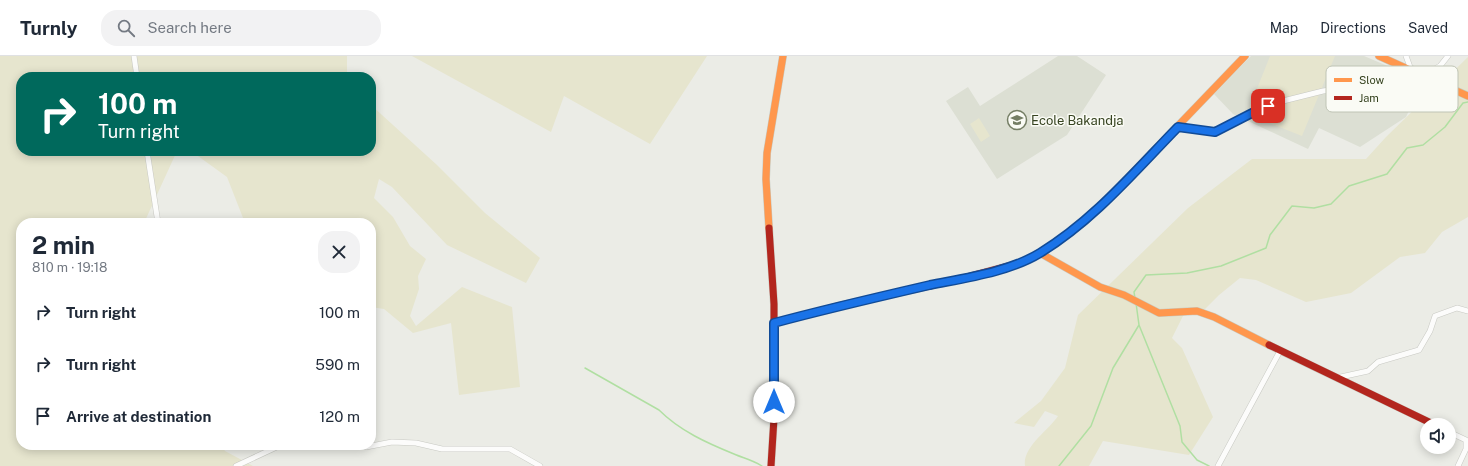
<!DOCTYPE html>
<meta charset="utf-8">
<style>
body{margin:0;font-family:"Public Sans",sans-serif;background:#f2f2f3;color:#1f2937;height:100vh;display:flex;flex-direction:column;font-size:15px;white-space:nowrap}
*{box-sizing:border-box;margin:0}
p{font-size:13px;color:#747a83}
.icon{flex:none;width:22px;height:22px;fill:none;stroke:currentColor;stroke-width:2;stroke-linecap:round;stroke-linejoin:round}
.map{position:relative;flex:1;overflow:hidden}
.sheet{position:absolute;left:16px;top:162px;width:360px;height:232px;display:flex;flex-direction:column;background:#fff;border-radius:16px;box-shadow:0 2px 10px #0003}
.sheet>*{flex:none}
.banner{position:absolute;left:16px;top:16px;width:360px;height:84px;border-radius:16px;box-shadow:0 2px 10px #0003;background:#00695c;color:#fff;overflow:hidden}
.fabs{position:absolute;left:1420px;top:362px;display:grid;gap:8px}
.fabs a{display:grid;place-items:center;width:36px;height:36px;border-radius:50%;background:#fff;box-shadow:0 2px 10px #0003;font-size:20px}
.pin{position:absolute;display:grid;place-items:center;width:34px;height:34px;color:#fff;margin:-17px;border-radius:8px;box-shadow:0 2px 6px #0006}
.me{position:absolute;width:44px;margin:-22px;rotate:0deg;stroke-linejoin:round;filter:drop-shadow(0 0 3px #0008)}
.turn{display:flex;align-items:center;gap:14px;height:84px;padding:0 16px;font-size:18px}
.turn .icon{width:52px;height:52px;stroke-width:2.5}
.turn b{display:block;font-size:28px;line-height:34px}
.round{display:grid;place-items:center;flex:none;width:42px;height:42px;border-radius:16px;background:#f2f2f3}
.overview{display:flex;align-items:center;justify-content:space-between;height:68px;padding:0 16px}
h1{font-size:24px;font-weight:700;line-height:30px}
ul{padding:0;list-style:none}
li{display:flex;align-items:center;gap:12px;height:52px;padding:0 16px}
li div{flex:1}
li b{display:block;font-size:15px}
li em{font-style:normal}
header{display:flex;align-items:center;gap:24px;box-sizing:border-box;height:56px;padding:0 20px;background:#fff;border-bottom:1px solid #e0e1e3}
header strong{font-size:19px}
nav{display:flex;gap:22px;margin-inline-start:auto;font-size:14px}
.search{width:280px;height:36px;background:#f2f2f3;display:flex;align-items:center;gap:10px;box-sizing:border-box;padding:0 14px;border-radius:16px;color:#747a83;font-size:15px}
.map>svg:first-child{display:block}
</style>
<header>
<strong>Turnly</strong>
<div class="search"><svg class="icon" aria-label="search" viewBox="0 0 24 24"><circle cx="10" cy="10" r="6"/><path d="M15 15l6 6"/></svg>Search here</div>
<nav><a>Map</a><a>Directions</a><a>Saved</a></nav>
</header>
<div class="map">
<svg width="1468" height="410" viewBox="0 0 1468 410">
<rect width="100%" height="100%" fill="#ebece6"/>
<path fill="#dcdfd3" d="M1058 0H1077L1106 19 1067 79 997 123 946 45 968 31 980 50Z
M1251 0H1364L1423 25 1406 61 1360 91 1319 72 1308 93 1233 58 1214 38Z"/>
<path fill="#e6e5ce" d="M0 0H347V21H21V95H177L144 167H21V389H221L225 395 253 410H0Z
M412 0H707L650 88 564 40 551 76Z
M1270 0H1335L1302 80 1247 58Z
M1468 1V161L1442 176 1425 197 1400 201 1351 237 1306 246 1256 224 1240 222 1219 239 1205 253 1185 256 1172 282 1182 292 1213 361 1189 399 1103 385 1089 410H1025C1022 391 1049 374 1058 360L1045 355 1034 371 1014 367 1041 345 1065 312 1078 259 1188 152 1252 103H1366L1386 81Z
M371 49 437 109 485 157 540 202 526 227 447 189 392 131 379 123 374 142 393 161 410 190 426 203 418 220 419 233 410 260 416 270 462 231 512 251 520 331 459 339 451 267 413 277 384 253 371 251V167H245L227 121 191 95H371Z
M979 62 990 80 981 86 970 68Z"/>
<g fill="none" stroke-linecap="round" stroke-linejoin="round">
<path stroke="#b0dfa2" stroke-width="1.5" d="M1135 242 1134 236 1146 219 1187 217 1221 210 1266 192 1270 179 1292 150 1314 152 1331 148 1349 130 1387 118 1407 92 1423 89 1445 71 1463 47 1468 46
M1136 247 1139 269 1180 370 1182 386 1197 404 1209 410
M585 312 659 354C680 375 707 387 734 398 743 402 753 404 762 410
M1059 410 1091 370 1113 312 1139 269"/>
<g stroke="#c8c9c3" stroke-width="6">
<path id="street" d="M134 0 137 21
M1406 0 1410 11 1414 14
M1178 71 1215 76 1254 56 1283 45 1323 35 1423 20 1440 10 1448 0
M147 95 158 167
M1336 322 1368 315 1378 306 1419 294 1430 275 1435 260 1457 252 1468 255
M1449 376 1466 384V393L1458 410
M352 389 366 391 392 386 416 387 442 393H510L540 410
M236 410 281 389
M1218 410 1280 295"/>
</g>
<g stroke="#c8cac1" stroke-width="8">
<path id="slow" d="M1379 0 1468 40
M769 172 766 123 767 97 783 0
M1070 176 1083 167 1100 151 1245 0
M1040 197 1100 231 1124 239 1159 257 1197 255 1214 261 1269 289"/>
</g>
<g stroke="#c8cac1" stroke-width="8">
<path id="jam" d="M769 172 774 248V362L771 410
M774 267 838 250 956 224 1019 207 1040 197 1070 176
M1269 289 1435 369"/>
</g>
<use href="#street" stroke="#fcfcfb" stroke-width="5"/>
<use href="#slow" stroke="#ff974d" stroke-width="7"/>
<use href="#jam" stroke="#b3261e" stroke-width="7"/>
</g>
<g fill="none" stroke-linecap="round" stroke-linejoin="round">
<g stroke="#114b97" stroke-width="10">
<path id="route" d="M774 346V267C826 253 878 241 930 229 965 222 1009 216 1040 197 1094 164 1134 116 1178 71L1215 76 1254 56 1268 50"/>
</g>
<use href="#route" stroke="#1a73e8" stroke-width="7"/>
</g>
<defs>
<g id="school-ring" transform="scale(1)"><circle r="9.5" fill="#fafbf5" stroke="#757e65" stroke-width="1.5"/><path d="M0-5L7-2L0 1L-7-2ZM-4 1L0 2.5L4 1V4Q0 6-4 4Z" fill="#757e65"/></g>
</defs>
<g fill-rule="evenodd">
<use href="#school-ring" x="1017" y="64"/>
</g>
<g text-anchor="middle" dominant-baseline="central" stroke-width="3" stroke-linejoin="round" paint-order="stroke">
<g font-size="13" fill="#364320" stroke="#fafbf5" text-anchor="start">
<text x="1031" y="64">Ecole Bakandja</text>
</g>
</g>
<rect x="1326" y="10" width="132" height="46" rx="6" fill="#fafbf5" stroke="#bfc4b5" stroke-width="1"/>
<rect x="1334" y="22" width="18" height="4" fill="#ff974d"/>
<rect x="1334" y="40" width="18" height="4" fill="#b3261e"/>
<g font-size="11" fill="#364320">
<text x="1359" y="28">Slow</text>
<text x="1359" y="46">Jam</text>
</g>
</svg>
<div class="fabs">
<a><svg class="icon" aria-label="sound" viewBox="0 0 24 24"><path d="M4 9h4l5-4v14l-5-4H4zM17 9q2 3 0 6"/></svg></a>
</div>
<div class="pin" style="left:1268px;top:50px;background:#d93025"><svg class="icon" aria-label="arrive" viewBox="0 0 24 24"><path d="M6 21V4h12l-3 4 3 4H6"/></svg></div>
<svg class="me" style="left:774px;top:346px" viewBox="-20 -20 40 40"><circle r="19" fill="#fff"/><path d="M0-13L10 11 0 6-10 11z" fill="#1a73e8"/></svg>
<div class="banner">
<div class="turn"><svg class="icon" aria-label="right" viewBox="0 0 24 24"><path d="M7 20v-9h11M14 6l5 5-5 5"/></svg><div><b>100 m</b>Turn right</div></div>
</div>
<section class="sheet">
<div class="overview"><div><h1>2 min</h1><p>810 m · 19:18</p></div><a class="round"><svg class="icon" aria-label="close" viewBox="0 0 24 24"><path d="M6 6l12 12M18 6L6 18"/></svg></a></div>
<ul>
<li><svg class="icon" aria-label="right" viewBox="0 0 24 24"><path d="M7 20v-9h11M14 6l5 5-5 5"/></svg><div><b>Turn right</b></div><em>100 m</em></li>
<li><svg class="icon" aria-label="right" viewBox="0 0 24 24"><path d="M7 20v-9h11M14 6l5 5-5 5"/></svg><div><b>Turn right</b></div><em>590 m</em></li>
<li><svg class="icon" aria-label="arrive" viewBox="0 0 24 24"><path d="M6 21V4h12l-3 4 3 4H6"/></svg><div><b>Arrive at destination</b></div><em>120 m</em></li>
</ul>
</section>
</div>
